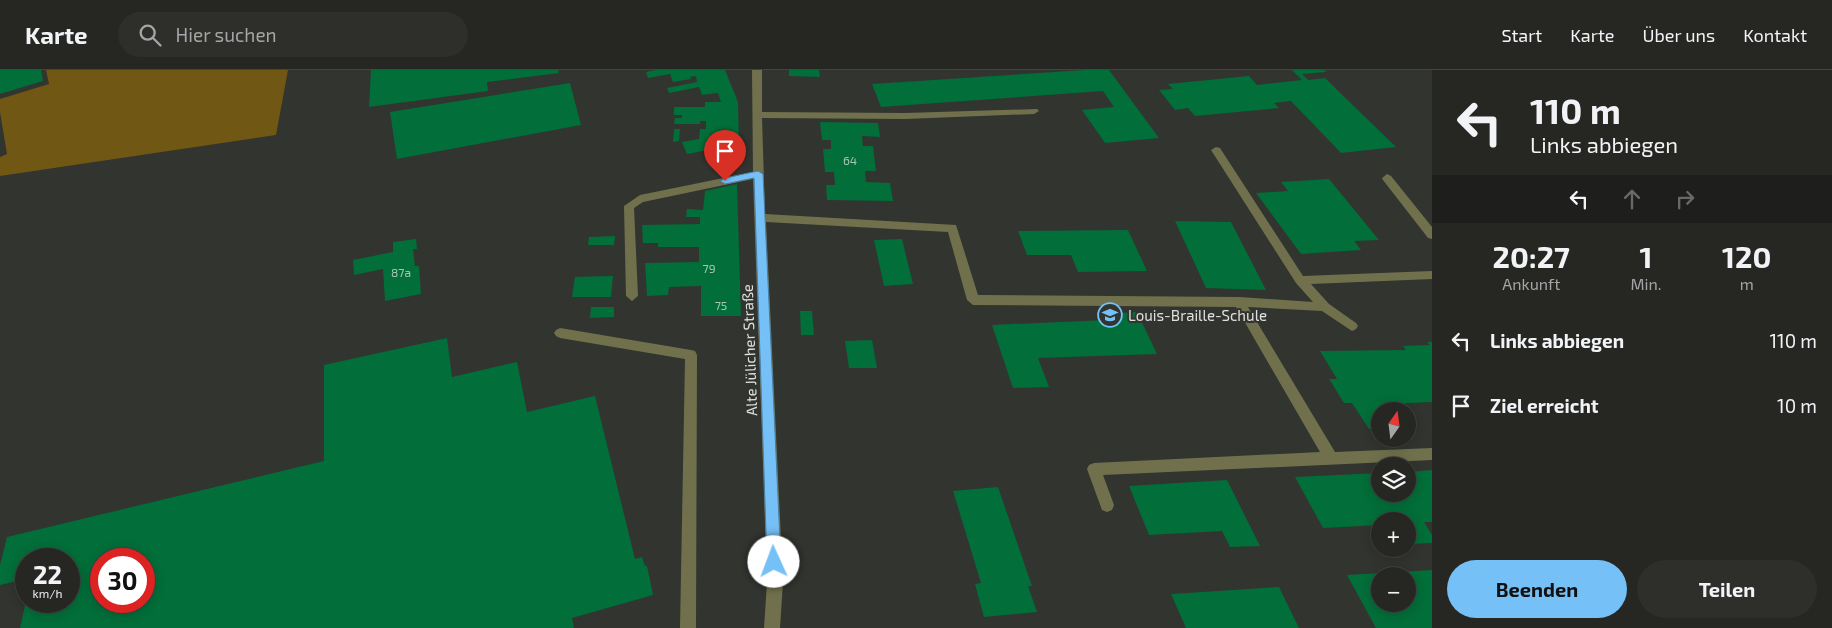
<!DOCTYPE html>
<html lang="de">
<meta charset="utf-8">
<style>
body{margin:0;font-family:"Exo 2",sans-serif;background:#2e2f2b;color:#f1f3f6;height:100vh;display:flex;flex-direction:column;font-size:19px;white-space:nowrap}
*{box-sizing:border-box;margin:0}
p{font-size:16px;color:#a4a5a6}
.icon{flex:none;width:28px;height:28px;fill:none;stroke:currentColor;stroke-width:2;stroke-linecap:round;stroke-linejoin:round}
.map{position:relative;flex:1;overflow:hidden}
.drawer{display:flex;flex-direction:column;background:#262723;width:400px}
.drawer>*{flex:none}
.guide{background:#262723;color:#f1f3f6;overflow:hidden}
.needle{width:32px;rotate:14deg}
.controls{position:absolute;left:1371px;top:332px;display:grid;gap:10px}
.controls a{display:grid;place-items:center;width:45px;height:45px;border-radius:50%;background:#262723;box-shadow:0 2px 12px #0003,0 0 0 1px #424441;font-size:25px}
.speed{position:absolute;left:15px;top:478px;display:flex;gap:10px;font-size:25px;font-weight:700;text-align:center}
.speed>*{display:grid;place-content:center;width:65px;height:65px;border-radius:50%;background:#262723;box-shadow:0 2px 12px #0003,0 0 0 1px #424441;line-height:1}
.speed small{font-size:12px;font-weight:400}
.speed .limit{border:8px solid #d22;background:#fff;color:#111}
.pin{position:absolute;display:grid;place-items:center;width:42px;height:42px;color:#fff;margin:-51px -21px;border-radius:50% 50% 50% 0;rotate:-45deg;box-shadow:0 0 5px #0007}
.pin .icon{rotate:45deg}
.me{position:absolute;width:55px;margin:-28px;rotate:358deg;stroke-linejoin:round;filter:drop-shadow(0 0 4px #0008)}
.turn{display:flex;align-items:center;gap:18px;height:105px;padding:0 15px;font-size:22px}
.turn .icon{width:65px;height:65px;stroke-width:2.5}
.turn b{display:block;font-size:35px;line-height:42px}
.lanes{display:flex;align-items:center;height:48px;padding:0 15px;background:#0003;justify-content:center;gap:25px;direction:ltr}
.lanes .off{opacity:.35}
.eta{display:flex;justify-content:space-evenly;align-items:center;height:85px;text-align:center}
.eta b{font-size:30px;font-weight:700;line-height:35px}
.cta{display:flex;gap:10px;margin-top:auto;padding:10px 15px}
.cta a{flex:1;height:58px;border-radius:30px;background:#75c0f6;color:#111;font-size:20px;font-weight:700;line-height:58px;text-align:center}
.cta a+a{background:#2e2f2b;color:#f1f3f6}
ul{padding:0;list-style:none}
li{display:flex;align-items:center;gap:15px;height:65px;padding:0 15px}
li div{flex:1}
li b{display:block;font-size:19px}
li em{font-style:normal}
header{display:flex;align-items:center;gap:30px;box-sizing:border-box;height:70px;padding:0 25px;background:#262723;border-bottom:1px solid #424441}
header strong{font-size:24px}
nav{display:flex;gap:28px;margin-inline-start:auto;font-size:18px}
.search{width:350px;height:45px;background:#2e2f2b;display:flex;align-items:center;gap:12px;box-sizing:border-box;padding:0 18px;border-radius:28px;color:#a4a5a6;font-size:19px}
main{display:flex;flex:1;min-height:0}
.map>svg:first-child{display:block}
</style>
<header>
<strong>Karte</strong>
<div class="search"><svg class="icon" aria-label="search" viewBox="0 0 24 24"><circle cx="10" cy="10" r="6"/><path d="M15 15l6 6"/></svg>Hier suchen</div>
<nav><a>Start</a><a>Karte</a><a>Über uns</a><a>Kontakt</a></nav>
</header>
<main>
<div class="map">
<svg width="1432" height="558" viewBox="0 0 1432 558">
<rect width="100%" height="100%" fill="#32342f"/>
<path fill="#705714" d="M46 0H288L276 65 0 106V87L7 84 0 42V29L49 14Z"/>
<path fill="#026e39" fill-rule="evenodd" d="M0 0H41L43 11 0 24Z
M371 0H558L559 3 487 12 488 21 369 37Z
M656 0H725L738 32 739 74 687 84 682 72 699 69 700 59H706V51H700V54H674L675 48H682V45H674V37H705V32H721L718 23 702 25 699 17 669 23 667 18 697 12 696 6 690 7 691 9 673 12 670 4 648 8 646 2Z
M789 0H819L820 7 789 6Z
M1085 0H1109L1159 68 1105 73 1082 40 1114 37 1103 21 881 37 872 14Z
M1292 0H1324L1326 2 1302 4 1308 10 1325 8 1396 77 1341 83 1291 31 1274 33 1279 38 1195 46 1188 38 1175 40 1159 20 1173 19 1168 14 1249 6 1257 15 1302 10Z
M570 13 581 55 397 89 390 42Z
M820 52 878 53 880 67 862 66 863 76H873L876 101H865L866 112 890 113 893 131 827 130 826 115H835L834 102H825L823 79H831V70H822Z
M674 59H680L679 71 673 72Z
M1329 109 1379 170 1354 171 1361 180 1301 184 1256 123 1288 121 1281 112Z
M737 114 741 246H701V216L669 217 668 225 647 226 645 193 699 192V177H658V173H643L642 155 700 154V147H686L687 139 703 140 705 121Z
M1175 151 1231 152 1266 220 1206 218Z
M1128 160 1147 201 1078 202 1071 185H1027L1018 161Z
M615 166 614 175H588L589 167Z
M416 169 417 179H413L415 196H419L421 224 385 231 383 199 354 205 353 190 393 182V172Z
M902 169 913 214 884 216 874 170Z
M613 206 611 227H572L575 207Z
M591 237H614V247L590 248Z
M800 241H812L814 265H801Z
M1137 242 1157 284 1038 288 1049 317 1013 318 992 255 1107 250 1104 244Z
M447 268 452 307 517 292 527 342 595 326 635 489 642 487 645 496H647L653 525 572 548 574 558H20L26 531H69V489H26V509L0 515V495L7 467 324 391V295ZM101 489H144V531H101Z
M872 270 877 298H849L845 271Z
M1427 272H1432V332L1389 334 1394 341H1380V359H1369L1352 333H1344L1329 309H1337L1320 281 1406 280 1403 276 1430 275Z
M1432 400V452H1424L1432 465V473L1408 474V451H1380V455L1323 458 1295 407 1380 403V424H1408V402Z
M1227 410 1260 476 1230 477 1222 461 1149 465 1129 416Z
M998 417 1032 516H1028L1037 542 984 547 975 514 981 513 953 421Z
M1432 500V558H1376L1347 505ZM1380 506H1408V534H1380Z
M1279 517 1299 558H1186L1171 524Z"/>
<g fill="none" stroke-linecap="round" stroke-linejoin="round">
<path fill="#70714c" fill-rule="evenodd" d="M752 0H762V42L905 43 1037 39 1039 41 1034 44 905 49 762 48 765 144 956 155 978 225 1239 227 1313 232 1296 213 1211 80 1216 77 1220 78 1303 206 1432 201V209L1311 214 1329 234 1356 253 1358 256 1356 259 1352 261 1322 241 1248 237 1335 382 1432 378V390L1103 405 1114 435 1112 440 1107 442 1102 440 1087 399 1089 395 1094 393 1320 382 1236 237 973 235 967 230 948 162 766 152 783 512 780 558H764L767 512 753 109 643 132 634 138 638 226 632 231 626 226 624 136 640 125 753 102Z
M1387 104 1391 106 1432 157V169L1428 168 1383 110 1382 108Z
M560 258 691 280 695 281 697 285 696 558H680L685 289 560 268 556 266 554 263 556 260Z"/>
</g>
<path fill="#75c0f6" stroke="#4c7da0" d="M758 101 763 104 781 492 779 497 774 499 769 497 767 492 754 108 725 114 720 111 725 108Z"/>
<defs>
<g id="school-ring" transform="scale(1.25)"><circle r="9.5" fill="#32342f" stroke="#75c0f6" stroke-width="1.5"/><path d="M0-5L7-2L0 1L-7-2ZM-4 1L0 2.5L4 1V4Q0 6-4 4Z" fill="#75c0f6"/></g>
</defs>
<g fill-rule="evenodd">
<use href="#school-ring" x="1110" y="245"/>
</g>
<g text-anchor="middle" dominant-baseline="central" stroke-width="4" stroke-linejoin="round" paint-order="stroke">
<g font-size="12" fill="#a8c4b5">
<text x="850" y="90">64</text>
<text x="709" y="198">79</text>
<text x="401" y="202">87a</text>
<text x="721" y="235">75</text>
</g>
<g font-size="15" fill="#e0e1de" stroke="#32342f" text-anchor="start">
<text x="1128" y="245">Louis-Braille-Schule</text>
</g>
<g font-size="15" fill="#e0e1de" stroke="#32342f">
<text transform="translate(749 280) rotate(-92)">Alte Jülicher Straße</text>
</g>
</g>
</svg>
<div class="controls">
<a><svg class="needle" viewBox="-14 -14 28 28"><path d="M0-13l5 13h-10z" fill="#e53935"/><path d="M0 13l5-13h-10z" fill="#a4a5a6"/></svg></a>
<a><svg class="icon" aria-label="layers" viewBox="0 0 24 24"><path d="M12 4l9 5-9 5-9-5zM3 14l9 5 9-5"/></svg></a>
<a>+</a>
<a>−</a>
</div>
<div class="speed"><div>22<small>km/h</small></div><div class="limit">30</div></div>
<div class="pin" style="left:725px;top:111px;background:#d93025"><svg class="icon" aria-label="arrive" viewBox="0 0 24 24"><path d="M6 21V4h12l-3 4 3 4H6"/></svg></div>
<svg class="me" style="left:774px;top:492px" viewBox="-20 -20 40 40"><circle r="19" fill="#fff"/><path d="M0-13L10 11 0 6-10 11z" fill="#75c0f6"/></svg>
</div>
<section class="drawer">
<div class="guide">
<div class="turn"><svg class="icon" aria-label="left" viewBox="0 0 24 24"><path d="M17 20v-9H6M10 6l-5 5 5 5"/></svg><div><b>110 m</b>Links abbiegen</div></div>
<div class="lanes"><svg class="icon" aria-label="left" viewBox="0 0 24 24"><path d="M17 20v-9H6M10 6l-5 5 5 5"/></svg><svg class="icon off" aria-label="ahead" viewBox="0 0 24 24"><path d="M12 20V5M6 11l6-6 6 6"/></svg><svg class="icon off" aria-label="right" viewBox="0 0 24 24"><path d="M7 20v-9h11M14 6l5 5-5 5"/></svg></div>
</div>
<div class="eta">
<div><b>20:27</b><p>Ankunft</p></div>
<div><b>1</b><p>Min.</p></div>
<div><b>120</b><p>m</p></div>
</div>
<ul>
<li><svg class="icon" aria-label="left" viewBox="0 0 24 24"><path d="M17 20v-9H6M10 6l-5 5 5 5"/></svg><div><b>Links abbiegen</b></div><em>110 m</em></li>
<li><svg class="icon" aria-label="arrive" viewBox="0 0 24 24"><path d="M6 21V4h12l-3 4 3 4H6"/></svg><div><b>Ziel erreicht</b></div><em>10 m</em></li>
</ul>
<div class="cta"><a>Beenden</a><a>Teilen</a></div>
</section>
</main>
